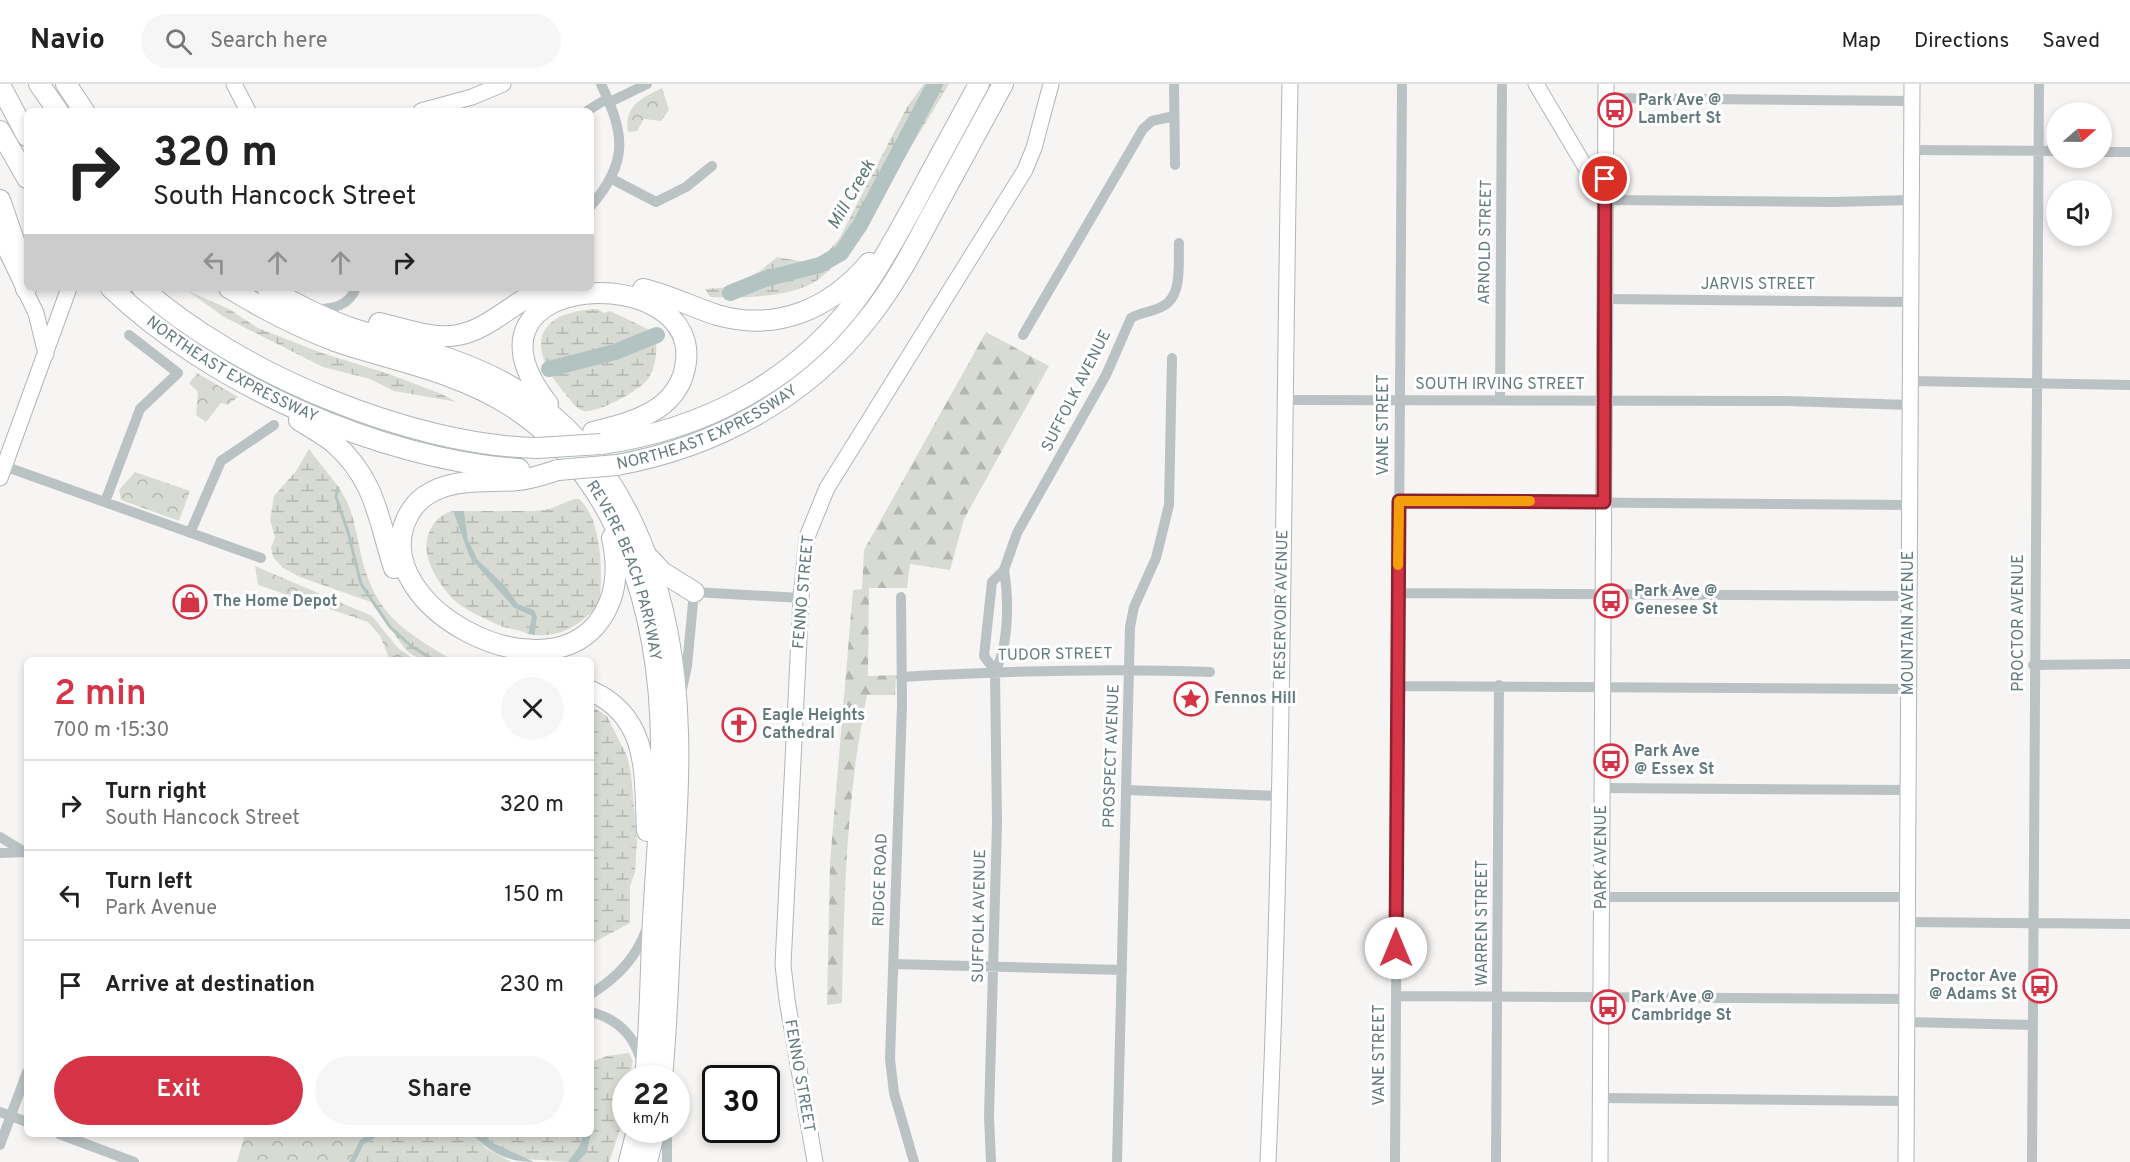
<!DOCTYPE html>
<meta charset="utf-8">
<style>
body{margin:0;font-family:Overpass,sans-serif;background:#f6f6f6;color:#222;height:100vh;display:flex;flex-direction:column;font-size:22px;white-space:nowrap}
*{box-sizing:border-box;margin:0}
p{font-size:20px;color:#767676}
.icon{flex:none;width:33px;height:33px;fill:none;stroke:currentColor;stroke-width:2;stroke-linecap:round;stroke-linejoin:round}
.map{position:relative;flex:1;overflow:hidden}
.panel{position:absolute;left:24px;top:573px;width:570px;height:480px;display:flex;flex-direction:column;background:#fff;border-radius:9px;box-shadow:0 3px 9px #0003}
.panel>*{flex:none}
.hud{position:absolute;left:24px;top:24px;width:570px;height:183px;border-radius:9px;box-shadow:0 3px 9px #0003;background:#fff;color:#222;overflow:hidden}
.needle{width:39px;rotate:70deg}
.tools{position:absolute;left:2046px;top:18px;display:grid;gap:12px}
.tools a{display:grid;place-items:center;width:66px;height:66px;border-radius:50%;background:#fff;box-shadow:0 3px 9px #0003;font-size:30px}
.speed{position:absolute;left:612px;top:981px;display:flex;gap:12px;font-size:30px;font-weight:700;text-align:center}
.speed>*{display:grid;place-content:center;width:78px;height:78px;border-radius:50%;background:#fff;box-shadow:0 3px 9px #0003;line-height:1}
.speed small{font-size:15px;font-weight:400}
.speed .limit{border:3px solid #111;border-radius:9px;background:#fff;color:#111}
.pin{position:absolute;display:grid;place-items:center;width:51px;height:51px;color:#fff;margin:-26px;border:3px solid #fff;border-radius:50%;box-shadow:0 2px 6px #0007}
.me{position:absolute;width:66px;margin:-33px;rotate:0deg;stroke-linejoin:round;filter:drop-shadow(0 0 4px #0008)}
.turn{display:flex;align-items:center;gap:21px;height:126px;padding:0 30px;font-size:27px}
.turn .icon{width:78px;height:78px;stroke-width:2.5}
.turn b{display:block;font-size:42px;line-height:51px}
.lanes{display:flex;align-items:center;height:57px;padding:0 30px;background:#0003;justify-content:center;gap:30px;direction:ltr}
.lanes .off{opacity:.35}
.round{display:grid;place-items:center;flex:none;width:63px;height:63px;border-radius:32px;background:#f6f6f6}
.headline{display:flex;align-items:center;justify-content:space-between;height:102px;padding:0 30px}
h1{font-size:36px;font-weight:600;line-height:45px;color:#d53447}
.cta{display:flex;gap:12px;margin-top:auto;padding:12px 30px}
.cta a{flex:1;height:69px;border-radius:36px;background:#d53447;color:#fff;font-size:24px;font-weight:600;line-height:69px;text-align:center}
.cta a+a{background:#f6f6f6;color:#222}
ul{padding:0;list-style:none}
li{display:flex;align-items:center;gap:18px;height:90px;padding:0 30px;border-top:2px solid #e0e0e0}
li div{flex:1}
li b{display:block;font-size:22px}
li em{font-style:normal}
header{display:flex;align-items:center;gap:36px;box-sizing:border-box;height:84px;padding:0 30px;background:#fff;border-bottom:2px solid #e0e0e0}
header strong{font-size:28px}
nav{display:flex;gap:33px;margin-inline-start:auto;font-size:21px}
.search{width:420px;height:54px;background:#f6f6f6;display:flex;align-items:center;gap:15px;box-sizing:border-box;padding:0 21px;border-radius:33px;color:#767676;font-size:22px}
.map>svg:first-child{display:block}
</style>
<header>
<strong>Navio</strong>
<div class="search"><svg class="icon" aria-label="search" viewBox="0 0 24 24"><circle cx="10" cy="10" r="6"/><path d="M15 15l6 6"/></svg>Search here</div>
<nav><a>Map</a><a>Directions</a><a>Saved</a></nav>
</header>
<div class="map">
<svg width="2130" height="1078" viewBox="0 0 2130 1078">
<defs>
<pattern id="forest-firs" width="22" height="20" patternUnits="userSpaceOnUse" patternTransform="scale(1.5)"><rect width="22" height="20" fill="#d8dbd3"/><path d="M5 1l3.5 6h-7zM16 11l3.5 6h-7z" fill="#b3b7b0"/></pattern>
<pattern id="wetland-marsh" width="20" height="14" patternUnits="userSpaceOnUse" patternTransform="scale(1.5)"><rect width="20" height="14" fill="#d8dbd3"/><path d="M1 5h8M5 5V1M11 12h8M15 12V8" fill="none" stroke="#b3b7b0"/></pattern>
<pattern id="park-crowns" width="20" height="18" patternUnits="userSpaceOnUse" patternTransform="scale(1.5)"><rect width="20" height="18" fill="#d8dbd3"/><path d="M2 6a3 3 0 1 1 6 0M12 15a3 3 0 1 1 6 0" fill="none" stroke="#b3b7b0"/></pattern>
</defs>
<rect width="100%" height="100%" fill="#f6f5f3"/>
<path fill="url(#forest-firs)" d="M986 248 1049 282 964 435 950 486 910 480 907 504H869L868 592 896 591 895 611H867C846 712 844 816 842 919L827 921 830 779 853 506 862 505 864 466Z"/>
<path fill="url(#wetland-marsh)" d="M924 0H949L853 159C841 174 829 189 813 199 788 213 738 215 710 213L705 205 730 203 760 187 777 173 804 178 824 172 839 155 907 23Z
M188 207 229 225 258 244 322 269 389 290 439 309 457 318 394 307 370 295 323 283 224 233Z
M598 225 604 229 610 227 652 247C660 260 656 283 648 295 639 307 597 330 583 327 575 324 569 314 563 307 525 262 536 227 598 225Z
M309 365C321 382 338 399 347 418 358 442 358 469 368 494 385 539 414 552 452 576 435 576 417 578 405 565L371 518 300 493 283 484 273 473 271 464 275 453 270 436 274 412 296 387Z
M574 415H579C603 436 603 493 599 521 579 541 563 553 535 551L537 533 518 520 507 504 478 476 468 456 464 427H536L549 425Z
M453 427 470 474 514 524 532 532 528 550C519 545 508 545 498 541 484 534 465 526 454 516 438 500 421 473 428 451 433 438 440 430 453 427Z
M591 622 607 632 627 672 631 689 637 756 635 788 630 802V839L591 860Z
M629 969 633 977 629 994H626L621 1043 609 1078H578L588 1065 591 1050V978L607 972Z
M374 1050H472L487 1065 512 1078H355L364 1060 374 1055Z
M485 1050H583L580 1061 568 1078 525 1075 491 1058Z"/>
<path fill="url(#park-crowns)" d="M662 4 669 26 661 37 644 35 637 47 628 48C624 22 640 15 662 4Z
M197 289 238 313 228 321 221 319 206 338 196 331 198 308 189 299Z
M135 388 190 407 179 437 121 416 119 406Z
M255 482 372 532 398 564 415 576H390L380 552 368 538 258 501Z
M245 1050H369L360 1056 349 1078H237Z"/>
<path fill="#b2c3c2" d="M453 427H464L468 456 478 476 507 504 518 520 534 526 537 533 535 551 528 550 532 532 514 524 470 474Z
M369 1050H374V1055L364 1060 355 1078H349L360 1056Z
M472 1050H485L491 1058 534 1078C508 1078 490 1069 472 1050Z
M583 1050H591L587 1068 578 1078H568L580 1061Z"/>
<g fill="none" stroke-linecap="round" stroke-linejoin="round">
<path stroke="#b2c3c2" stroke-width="3" d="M338 404 336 413 348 448 361 500 390 543 411 562 434 576"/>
<path stroke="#b2c3c2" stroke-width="16" d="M730 209 765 195 820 181 841 169 860 141 935 0
M549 285 615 268 657 251"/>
<g stroke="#aeb7b8" stroke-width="17">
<path id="secondary" d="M234 0 248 27
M1536 0 1605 116
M421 27 472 13 503 0
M0 154 36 229 46 270
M0 394 69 204
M815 1078 787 916 783 881 801 514 807 453 827 404 1025 86 1034 64 1051 0
M1268 1078C1284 719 1283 359 1290 0
M1600 1078 1606 0
M1906 1078 1912 0"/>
</g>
<g stroke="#afb6b7" stroke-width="22">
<g id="highway">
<path d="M39 0 58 27"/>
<path d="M66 0 84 27"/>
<path d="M0 1 27 52"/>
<path d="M0 47 27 94"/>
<path d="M0 116 18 168 26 205"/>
<path id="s1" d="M111 204C211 300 381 376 519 385"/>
<path d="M142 204C238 289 409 361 537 364"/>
<path id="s2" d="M229 204C263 225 298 243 335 257 394 277 455 287 509 321 622 392 660 533 661 659 662 713 657 766 654 819 650 878 651 936 645 994"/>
<path d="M267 204C294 219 324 235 354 245 411 264 468 275 520 308 634 380 675 520 678 649 680 700 675 751 673 801 669 866 668 930 662 994"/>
<path d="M643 205C669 211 692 223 717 231 777 248 830 225 869 179"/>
<path d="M379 239C403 244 433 256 458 251 491 245 516 214 549 204"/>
<path d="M548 320C441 184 708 174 685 284 676 328 630 339 593 348"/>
<path d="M299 336C311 344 323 350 334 359 376 396 378 435 394 484"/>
<path d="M601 360C703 346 797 297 858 213 879 185 895 154 912 124 934 82 957 41 979 0"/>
<path id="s3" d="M617 381C715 363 805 315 867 236 893 204 912 168 931 132 955 88 979 44 1003 0"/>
<path d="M558 386C545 390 531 395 518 396 487 399 452 393 425 412 415 419 408 430 404 441 376 523 537 610 596 541 617 516 619 485 612 454"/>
<path d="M649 474 662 488 694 508"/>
<path d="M591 607C651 634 644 691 647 747"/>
<path d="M629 1078 637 1046"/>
<path d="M647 1078 655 1046"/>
</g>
</g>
<path stroke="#bbc2c3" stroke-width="10" d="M1174 0 1175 81
M1606 14 1912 17
M610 18 647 0
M587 27 608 14
M1911 66 2056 67
M2102 68H2130
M612 95 656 118 686 103 712 82
M1605 116 1833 118 1912 116
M591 122C629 77 625 51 601 0
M1605 215 1911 218
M315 225C333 225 349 222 356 204
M1023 251 1143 45 1152 37 1174 32
M1911 297 2130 301
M1287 316 1786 317 1910 321
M1500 316 1502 0
M4 382 261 474
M1399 417 1909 421
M105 418 140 325 178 289 129 251
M190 449 221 377 274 341
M1397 509 1909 512
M901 513 902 621 890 975 894 1009 914 1078
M2033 581 2130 580
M995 587 984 572 992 498 1004 486 1017 449 1106 291 1131 234C1141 228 1153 228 1163 222 1183 212 1178 178 1179 159
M901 593C1004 587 1107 584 1210 588
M1397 602 1909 605
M681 610 687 582 694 508 801 514
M1603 704 1908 706
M1126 706 1280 712
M0 753 23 767
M0 769 27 768
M1602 813H1907
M1907 838 2130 840
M893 880 1122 886
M591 910C618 893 636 874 647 844
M1396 912 1907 915
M591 928C618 935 634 951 641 977
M1907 938 2033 941
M1601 1014 1906 1017
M0 1028 27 1038
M59 1050 134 1078
M0 1061 27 988
M667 1078V1046
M991 1078 989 1032 997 740 995 587C1009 562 1009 515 1004 486
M1117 1078 1130 543 1134 523 1156 474 1169 421 1172 274
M1395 1078 1402 0
M1496 1078 1499 601
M2032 1078 2039 0"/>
<use href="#secondary" stroke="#fff" stroke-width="15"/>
<use href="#highway" stroke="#fff" stroke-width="20"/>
<g stroke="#afb6b7" stroke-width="22" stroke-linecap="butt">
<path id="highway-bridge" d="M537 364 601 360
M558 386 617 381"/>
</g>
<use href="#highway-bridge" stroke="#fff" stroke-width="20"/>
</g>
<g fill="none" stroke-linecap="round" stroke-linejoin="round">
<g stroke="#8a222e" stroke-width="15">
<path id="route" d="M1396 864 1399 417 1604 418 1605 95"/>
</g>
<use href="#route" stroke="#d53447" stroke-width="10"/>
<path stroke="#f59e0b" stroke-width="10" d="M1398 481 1399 417H1530"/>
</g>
<defs>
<g id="bus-ring" transform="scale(1.725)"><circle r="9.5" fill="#fff" stroke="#d53447" stroke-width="1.5"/><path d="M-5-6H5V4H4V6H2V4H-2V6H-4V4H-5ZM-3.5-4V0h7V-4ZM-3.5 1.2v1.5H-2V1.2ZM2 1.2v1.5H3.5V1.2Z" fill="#d53447"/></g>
<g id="shop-ring" transform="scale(1.725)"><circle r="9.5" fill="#fff" stroke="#d53447" stroke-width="1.5"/><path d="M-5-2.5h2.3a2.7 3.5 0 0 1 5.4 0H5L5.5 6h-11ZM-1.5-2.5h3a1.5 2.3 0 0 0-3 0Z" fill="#d53447"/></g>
<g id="sight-ring" transform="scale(1.725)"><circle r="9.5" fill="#fff" stroke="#d53447" stroke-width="1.5"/><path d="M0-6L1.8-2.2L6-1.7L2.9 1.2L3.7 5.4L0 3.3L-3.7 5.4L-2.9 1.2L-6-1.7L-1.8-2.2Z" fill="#d53447"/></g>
<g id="church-ring" transform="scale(1.725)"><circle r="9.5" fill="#fff" stroke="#d53447" stroke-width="1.5"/><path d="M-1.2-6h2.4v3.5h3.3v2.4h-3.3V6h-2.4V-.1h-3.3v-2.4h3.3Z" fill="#d53447"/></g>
</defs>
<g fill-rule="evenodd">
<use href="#bus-ring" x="1615" y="26"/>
<use href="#bus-ring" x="1611" y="517"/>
<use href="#shop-ring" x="190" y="518"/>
<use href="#sight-ring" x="1191" y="615"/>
<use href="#church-ring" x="739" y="641"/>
<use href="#bus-ring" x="1611" y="677"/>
<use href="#bus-ring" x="2040" y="902"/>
<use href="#bus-ring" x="1608" y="923"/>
</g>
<g text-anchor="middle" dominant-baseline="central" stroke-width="6" stroke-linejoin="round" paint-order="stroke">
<g font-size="16" font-weight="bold" fill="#647a7c" stroke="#fff" text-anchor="start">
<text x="1638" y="17">Park Ave @<tspan x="1638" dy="18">Lambert St</tspan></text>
<text x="1634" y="508">Park Ave @<tspan x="1634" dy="18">Genesee St</tspan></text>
<text x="213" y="518">The Home Depot</text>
<text x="1214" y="615">Fennos Hill</text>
<text x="762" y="632">Eagle Heights<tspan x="762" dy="18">Cathedral</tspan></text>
<text x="1634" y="668">Park Ave<tspan x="1634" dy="18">@ Essex St</tspan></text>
<text x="2017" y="893" text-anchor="end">Proctor Ave<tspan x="2017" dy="18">@ Adams St</tspan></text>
<text x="1631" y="914">Park Ave @<tspan x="1631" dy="18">Cambridge St</tspan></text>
</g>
<g font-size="16" fill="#647a7c" stroke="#fff">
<text transform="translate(1486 158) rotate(-89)">ARNOLD STREET</text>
<text x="1758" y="201">JARVIS STREET</text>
<text stroke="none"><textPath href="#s1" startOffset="147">NORTHEAST EXPRESSWAY</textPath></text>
<text x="1500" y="301">SOUTH IRVING STREET</text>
<text transform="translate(1077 307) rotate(-63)">SUFFOLK AVENUE</text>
<text stroke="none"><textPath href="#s3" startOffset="98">NORTHEAST EXPRESSWAY</textPath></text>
<text transform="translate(1384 341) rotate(-90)">VANE STREET</text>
<text stroke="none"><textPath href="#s2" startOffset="513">REVERE BEACH PARKWAY</textPath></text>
<text transform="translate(804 508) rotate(-85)">FENNO STREET</text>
<text transform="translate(1282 521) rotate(-89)">RESERVOIR AVENUE</text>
<text transform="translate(1909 539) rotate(-90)">MOUNTAIN AVENUE</text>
<text transform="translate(2019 539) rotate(-90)">PROCTOR AVENUE</text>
<text transform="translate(1055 571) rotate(-1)">TUDOR STREET</text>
<text transform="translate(1112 672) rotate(-88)">PROSPECT AVENUE</text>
<text transform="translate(1602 773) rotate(-90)">PARK AVENUE</text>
<text transform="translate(881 796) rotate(-88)">RIDGE ROAD</text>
<text transform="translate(980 832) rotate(-89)">SUFFOLK AVENUE</text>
<text transform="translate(1483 839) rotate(-90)">WARREN STREET</text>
<text transform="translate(1380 971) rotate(-90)">VANE STREET</text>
<text transform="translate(799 992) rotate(80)">FENNO STREET</text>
</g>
<g font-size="18" font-style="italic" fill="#5e7876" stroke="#fff">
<text transform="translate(852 111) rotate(-60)">Mill Creek</text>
</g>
</g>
</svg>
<div class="tools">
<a><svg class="needle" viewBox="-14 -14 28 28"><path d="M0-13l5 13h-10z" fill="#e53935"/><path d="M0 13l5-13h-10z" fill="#767676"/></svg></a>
<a><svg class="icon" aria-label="sound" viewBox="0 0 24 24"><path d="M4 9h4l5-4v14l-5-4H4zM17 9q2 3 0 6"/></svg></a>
</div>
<div class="speed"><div>22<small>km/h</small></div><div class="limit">30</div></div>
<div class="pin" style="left:1605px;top:95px;background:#d93025"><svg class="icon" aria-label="arrive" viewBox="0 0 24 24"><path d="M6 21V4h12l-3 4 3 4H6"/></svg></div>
<svg class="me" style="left:1396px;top:864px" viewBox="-20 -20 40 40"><circle r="19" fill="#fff"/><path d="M0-13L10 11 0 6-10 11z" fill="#d53447"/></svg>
<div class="hud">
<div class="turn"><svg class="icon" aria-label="right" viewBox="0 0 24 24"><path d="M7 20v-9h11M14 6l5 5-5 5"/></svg><div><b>320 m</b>South Hancock Street</div></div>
<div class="lanes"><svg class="icon off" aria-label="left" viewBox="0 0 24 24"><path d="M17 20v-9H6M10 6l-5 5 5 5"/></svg><svg class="icon off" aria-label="ahead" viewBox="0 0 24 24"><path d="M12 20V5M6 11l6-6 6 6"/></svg><svg class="icon off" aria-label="ahead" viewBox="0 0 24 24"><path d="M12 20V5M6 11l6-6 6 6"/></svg><svg class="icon" aria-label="right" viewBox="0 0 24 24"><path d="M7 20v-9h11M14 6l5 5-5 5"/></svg></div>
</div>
<section class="panel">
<div class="headline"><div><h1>2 min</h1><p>700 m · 15:30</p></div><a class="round"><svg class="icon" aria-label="close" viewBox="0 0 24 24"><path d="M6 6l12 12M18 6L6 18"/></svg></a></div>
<ul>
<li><svg class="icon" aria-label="right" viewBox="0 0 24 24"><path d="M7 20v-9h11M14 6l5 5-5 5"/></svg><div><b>Turn right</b><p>South Hancock Street</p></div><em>320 m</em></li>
<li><svg class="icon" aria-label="left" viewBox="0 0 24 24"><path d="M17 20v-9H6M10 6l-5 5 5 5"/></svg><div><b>Turn left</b><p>Park Avenue</p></div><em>150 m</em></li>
<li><svg class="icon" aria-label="arrive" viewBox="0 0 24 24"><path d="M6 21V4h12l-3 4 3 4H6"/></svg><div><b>Arrive at destination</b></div><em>230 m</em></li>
</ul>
<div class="cta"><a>Exit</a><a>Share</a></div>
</section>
</div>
